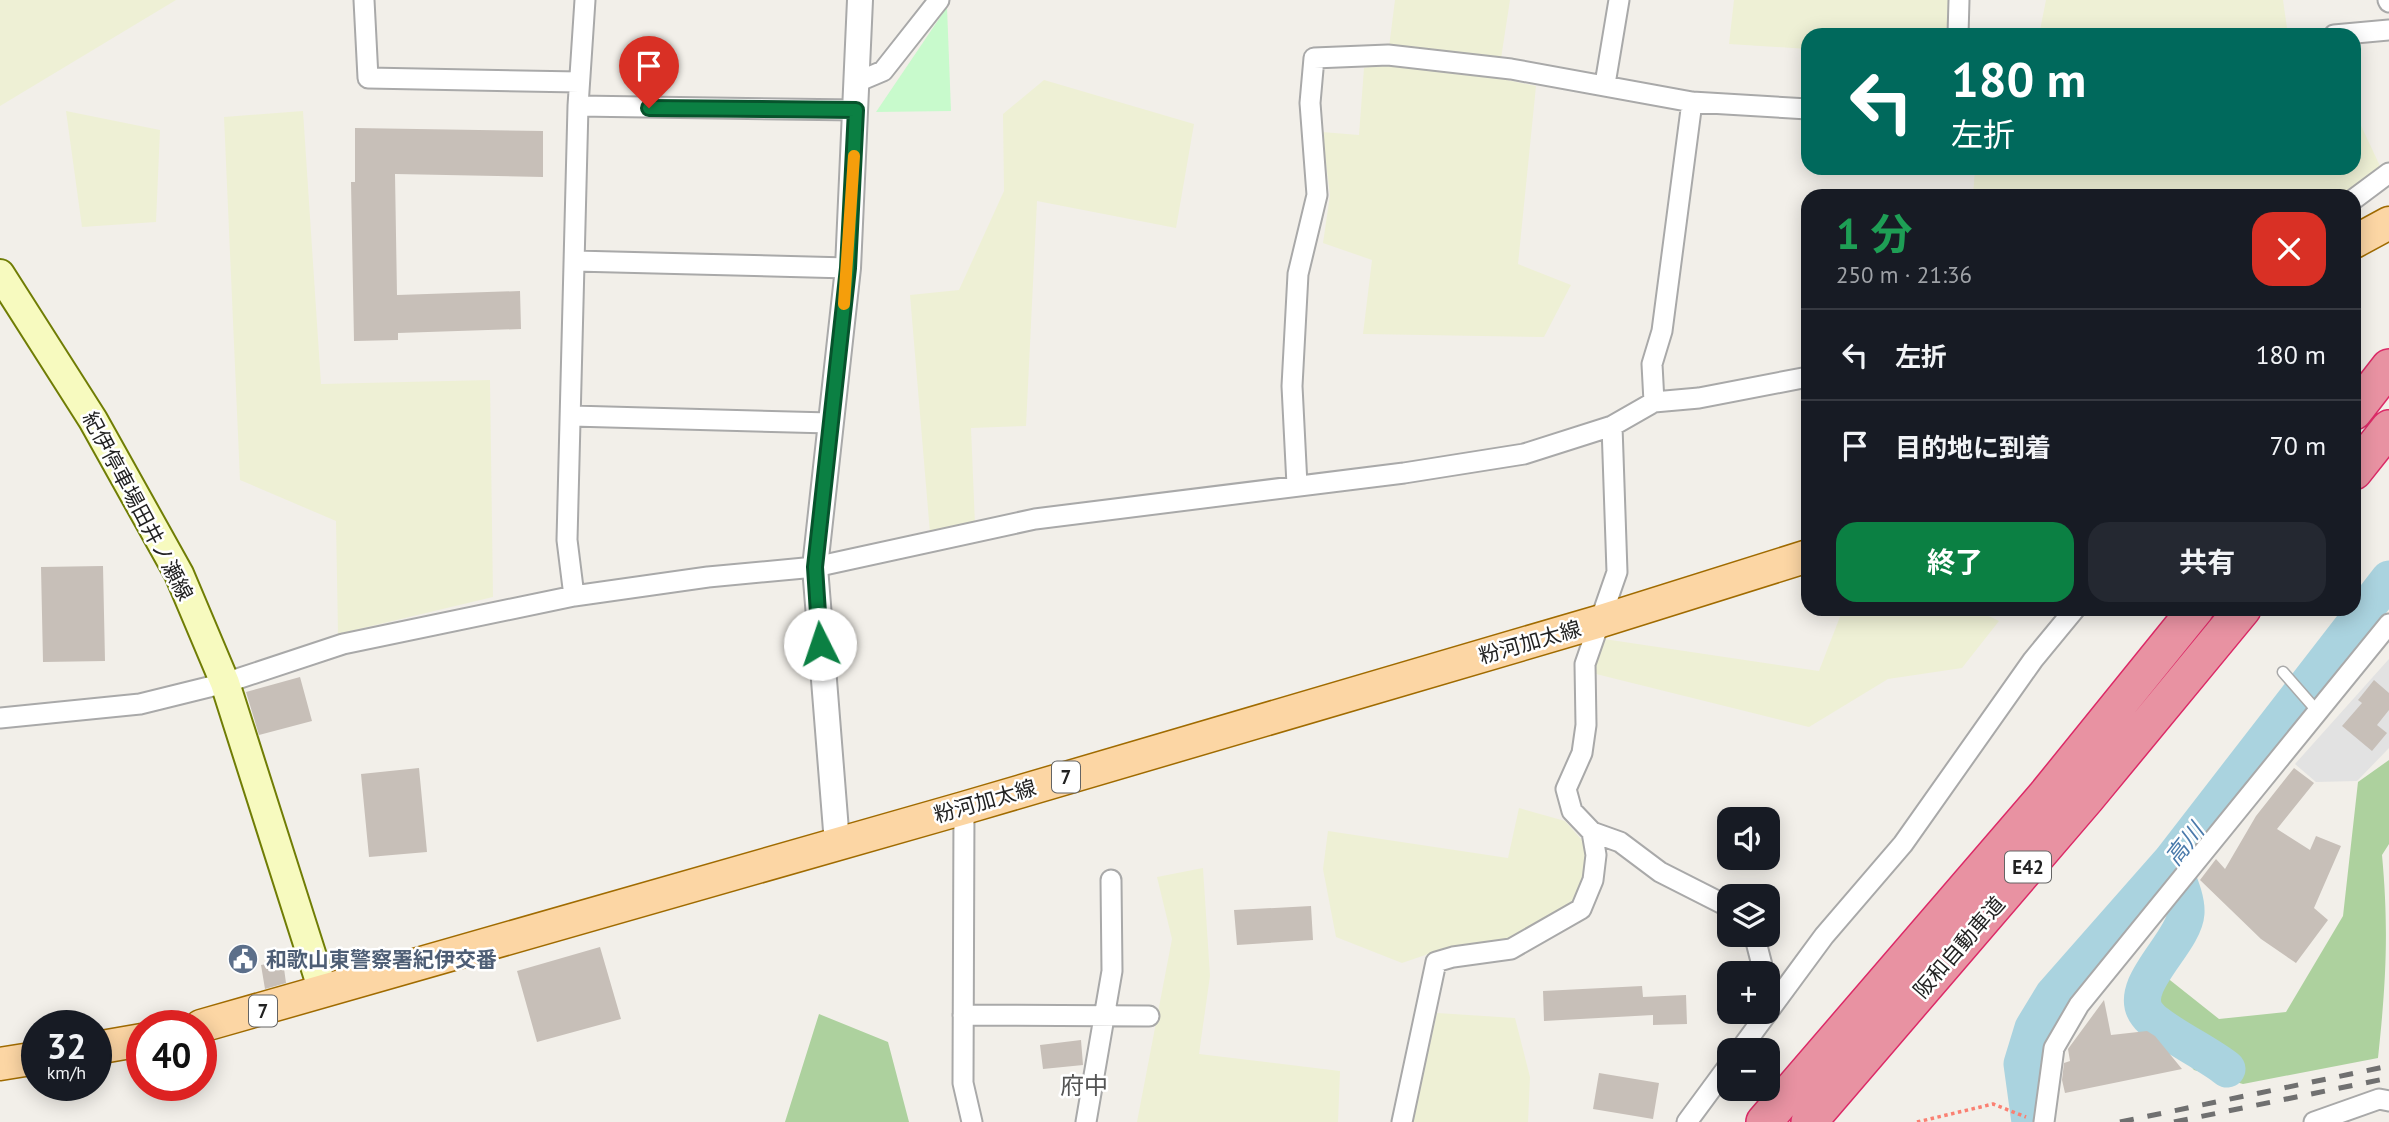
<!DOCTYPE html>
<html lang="ja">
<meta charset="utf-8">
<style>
body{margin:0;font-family:"PT Sans","Noto Sans JP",sans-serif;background:#242831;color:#f1f3f6;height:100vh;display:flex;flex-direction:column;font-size:26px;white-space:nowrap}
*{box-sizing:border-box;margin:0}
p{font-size:23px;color:#9ea1a6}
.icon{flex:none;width:38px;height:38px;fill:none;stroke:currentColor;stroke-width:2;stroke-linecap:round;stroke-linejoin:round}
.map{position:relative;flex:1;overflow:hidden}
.panel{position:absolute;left:1801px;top:189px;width:560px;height:427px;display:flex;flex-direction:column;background:#171b24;border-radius:21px;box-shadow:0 4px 18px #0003}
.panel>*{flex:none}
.banner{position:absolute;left:1801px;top:28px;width:560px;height:147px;border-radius:21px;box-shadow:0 4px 18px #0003;background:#00695c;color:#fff;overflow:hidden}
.tools{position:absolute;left:1717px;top:807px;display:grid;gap:14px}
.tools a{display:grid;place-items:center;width:63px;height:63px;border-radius:14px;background:#171b24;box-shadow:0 4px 18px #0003;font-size:35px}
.speed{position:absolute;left:21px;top:1010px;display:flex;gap:14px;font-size:35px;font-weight:700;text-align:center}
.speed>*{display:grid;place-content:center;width:91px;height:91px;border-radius:50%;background:#171b24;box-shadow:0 4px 18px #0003;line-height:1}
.speed small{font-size:18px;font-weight:400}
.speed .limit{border:10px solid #d22;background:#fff;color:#111}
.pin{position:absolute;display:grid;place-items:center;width:60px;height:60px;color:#fff;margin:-72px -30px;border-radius:50% 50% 50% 0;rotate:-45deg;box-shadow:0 0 7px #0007}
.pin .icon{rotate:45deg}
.me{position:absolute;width:77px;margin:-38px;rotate:356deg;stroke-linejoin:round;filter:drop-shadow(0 0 5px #0008)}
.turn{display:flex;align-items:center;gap:24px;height:147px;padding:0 35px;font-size:32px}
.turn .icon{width:91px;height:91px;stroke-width:2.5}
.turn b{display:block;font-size:49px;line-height:60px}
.round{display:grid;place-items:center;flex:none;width:74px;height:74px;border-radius:21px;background:#242831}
.head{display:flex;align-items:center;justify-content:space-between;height:119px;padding:0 35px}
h1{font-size:42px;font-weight:700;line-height:52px;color:#1e9e55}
.button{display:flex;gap:14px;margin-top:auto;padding:14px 35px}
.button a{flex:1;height:80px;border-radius:21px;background:#0b8043;color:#fff;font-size:28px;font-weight:700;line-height:80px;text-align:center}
.button a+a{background:#242831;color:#f1f3f6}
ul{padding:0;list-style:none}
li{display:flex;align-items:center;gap:21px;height:91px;padding:0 35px;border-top:2px solid #363941}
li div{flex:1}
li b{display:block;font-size:26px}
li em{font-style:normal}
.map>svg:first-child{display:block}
</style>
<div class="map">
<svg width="2389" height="1122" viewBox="0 0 2389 1122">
<rect width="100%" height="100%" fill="#f2efe9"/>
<path fill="#eef0d5" d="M0 0H176L0 106Z
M1395 0H1510L1498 78 1536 86 1518 264 1571 285 1544 337 1363 334 1372 260 1323 243 1330 195 1322 132 1359 135 1364 68 1387 63Z
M1734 0H1949L1946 35H1808V49L1729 44Z
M2046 0H2283L2288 35H2039Z
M1044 80 1194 124 1176 228 1037 201 1026 426 971 428 975 525 930 533 910 295 959 290 1004 191 1003 114Z
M66 111 160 130 156 222 82 227Z
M303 111 321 384 490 380 493 597 338 634 336 521 240 480 224 117Z
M2357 117 2380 166 2341 196H1973L1975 168H2354V118Z
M1843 609H1974L1999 621 1962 668 1888 679 1809 727 1592 673 1604 639 1819 671Z
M1519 808 1565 821 1589 848 1587 878 1572 904 1509 938 1437 951 1402 963 1336 937 1323 869 1328 831 1508 858Z
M1203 868 1210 976 1199 1054 1340 1071 1338 1122H1137L1172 939 1157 877Z
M1437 1013 1515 1018 1530 1077 1528 1122H1412Z"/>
<path fill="#add19e" d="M2389 760V844L2382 855C2389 930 2386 983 2378 1058L2243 1084 2194 1070 2132 997 2151 965 2219 1019 2286 1012 2343 916 2358 782Z
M819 1014 888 1042 909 1122H785Z"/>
<path fill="#c8facc" d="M947 7 951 111 876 112Z"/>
<path fill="#e2e2e2" d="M2389 659V748L2357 781 2316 782 2295 764Z"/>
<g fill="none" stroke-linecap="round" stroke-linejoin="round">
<path stroke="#aad3df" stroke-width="37" d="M2171 861C2176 877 2187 897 2186 913 2184 943 2126 986 2147 1014 2158 1030 2208 1053 2227 1069
M2030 1122 2022 1064 2033 1028 2053 995 2171 861 2389 579"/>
</g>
<path fill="#c7bfb8" d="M355 128 543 131V177L395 174 397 295 520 291 521 329 398 333V340L354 341 351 182H355Z
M103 566 105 661 43 662 41 567Z
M300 677 312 721 259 735 246 692Z
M2374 680 2389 693V710L2377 725 2387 733 2372 751 2342 726 2362 703 2358 700Z
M419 768 427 852 369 857 361 774Z
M2294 768 2314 783 2277 829 2310 850 2316 836 2341 846 2314 908 2328 920 2296 963 2261 939 2200 880 2216 859 2225 869 2256 816Z
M1311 906 1313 940 1237 945 1234 910Z
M600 947 621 1019 537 1042 517 971Z
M283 961 286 983 265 989 261 965Z
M1642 986 1643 997 1686 995 1687 1024 1653 1025V1015L1544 1021 1543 991Z
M2104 1000 2111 1035 2147 1031 2155 1036 2182 1069 2065 1093 2062 1080 2064 1063 2070 1061 2068 1049Z
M1081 1040 1083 1065 1043 1069 1040 1045Z
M1599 1073 1659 1083 1653 1119 1593 1109Z"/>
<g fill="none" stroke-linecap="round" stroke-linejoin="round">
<g stroke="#a9a9a9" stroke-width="13">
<path id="service" d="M2283 672 2318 712"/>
</g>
<g stroke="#a9a9a9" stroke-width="23">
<path id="minor" d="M364 0 368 78 579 82
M2388 0 2389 2
M1958 35 1959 0
M2334 35 2389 30
M857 82 883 71 939 0
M1605 84 1619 0
M578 106 856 110
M2354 199 2389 173
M575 261 848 268
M1654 402 1652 364 1662 331 1692 102
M572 416 830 423
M1612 426 1617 572 1585 664 1586 725 1582 753 1566 789 1572 811 1592 832 1620 842 1660 872 1729 907
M1297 485 1292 386 1298 274 1317 195 1310 103 1314 58 1388 55 1511 69 1692 102 1808 109
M574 596 567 540 578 106 585 0
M0 718 140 704 225 683 343 644 574 596 708 577 815 567 1035 519 1404 473 1524 454 1612 426 1654 402 1699 398 1808 377
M964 808 963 1083 972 1122
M1754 934 1764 973
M963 1015 1149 1016
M1740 1050 1824 936 1903 844 2033 660 2075 609
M1086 1122 1112 971 1111 880
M1402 1122 1436 962 1453 957 1511 949 1581 909 1593 880 1596 855 1592 832
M1687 1122 1729 1065
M2044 1122 2054 1048 2079 1005 2389 624
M2314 1122 2379 1099 2389 1101"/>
</g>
<g stroke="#a9a9a9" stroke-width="28">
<path id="tertiary" d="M837 843 815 567 848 268 860 0"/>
</g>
<g stroke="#707d05" stroke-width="32">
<path id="secondary" d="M0 274 93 420 179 574 225 683 323 991"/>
</g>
<g stroke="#a06b00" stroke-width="35">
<path id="primary" d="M2354 242 2389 223
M201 1026 964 808 1601 621 1808 556
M96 1048 142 1040
M0 1064 37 1058"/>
</g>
<g stroke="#dc2a67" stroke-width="38">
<path id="motorway" d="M2354 412 2389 367
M2354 472 2389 428
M1764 1122 2044 797 2196 609
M1809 1122 2087 798 2243 609"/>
</g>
<path stroke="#fa8072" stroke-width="3.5" stroke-dasharray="3.5 3.5" stroke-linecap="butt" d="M1917 1122 1993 1104 2026 1117"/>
<use href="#service" stroke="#fff" stroke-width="10"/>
<use href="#minor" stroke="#fff" stroke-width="19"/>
<use href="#tertiary" stroke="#fff" stroke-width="24"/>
<use href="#secondary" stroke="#f7fabf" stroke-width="28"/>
<use href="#primary" stroke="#fcd6a4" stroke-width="32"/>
<use href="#motorway" stroke="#e892a2" stroke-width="35"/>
<path stroke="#707070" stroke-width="5" stroke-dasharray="14 14" stroke-linecap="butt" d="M2120 1122 2389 1066
M2174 1122 2389 1078"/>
</g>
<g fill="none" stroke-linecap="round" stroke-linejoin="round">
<g stroke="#07532c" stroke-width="18">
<path id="route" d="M649 108 856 110 848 268 815 567 820 644"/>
</g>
<use href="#route" stroke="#0b8043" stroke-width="12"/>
<path stroke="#f59e0b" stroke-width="12" d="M844 304 854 156"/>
</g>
<defs>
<g id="civic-disc" transform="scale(1.575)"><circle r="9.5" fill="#5c6f8a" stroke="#fff"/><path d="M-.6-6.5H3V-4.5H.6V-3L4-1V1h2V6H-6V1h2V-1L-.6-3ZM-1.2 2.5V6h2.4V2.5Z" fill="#fff"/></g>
</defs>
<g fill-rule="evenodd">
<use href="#civic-disc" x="243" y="959"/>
</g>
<g text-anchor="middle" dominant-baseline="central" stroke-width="5" stroke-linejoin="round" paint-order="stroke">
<g fill="#fff" stroke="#646464" stroke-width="2">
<rect x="1052" y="761.5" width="28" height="31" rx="5"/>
<rect x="2005" y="851.5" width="46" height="31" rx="5"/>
<rect x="249" y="995.5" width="28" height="31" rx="5"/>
</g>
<g font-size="19" font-weight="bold" fill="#222">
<text x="1066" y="777">7</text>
<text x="2028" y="867">E42</text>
<text x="263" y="1011">7</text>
</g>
<g font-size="21" fill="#222" stroke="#fff">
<text transform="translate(138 506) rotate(62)">紀伊停車場田井ノ瀬線</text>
<text transform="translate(1530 642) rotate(-16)">粉河加太線</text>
<text transform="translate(985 801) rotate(-16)">粉河加太線</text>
<text transform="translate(1959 947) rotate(-49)">阪和自動車道</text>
</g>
<g font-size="21" font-weight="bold" fill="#4e5e75" stroke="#fff" text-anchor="start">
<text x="266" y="959">和歌山東警察署紀伊交番</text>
</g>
<g font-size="23" font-style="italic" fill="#4a7aab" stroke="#fff">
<text transform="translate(2184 844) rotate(-52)">高川</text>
</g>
<g font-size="24" fill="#555" stroke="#fff">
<text x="1084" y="1085">府中</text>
</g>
</g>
</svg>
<div class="tools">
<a><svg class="icon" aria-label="sound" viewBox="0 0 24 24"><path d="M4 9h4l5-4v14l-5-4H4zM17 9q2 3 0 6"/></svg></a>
<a><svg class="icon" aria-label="layers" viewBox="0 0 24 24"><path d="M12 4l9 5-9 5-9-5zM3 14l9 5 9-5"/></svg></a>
<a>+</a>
<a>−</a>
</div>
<div class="speed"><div>32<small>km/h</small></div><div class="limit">40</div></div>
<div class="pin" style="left:649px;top:108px;background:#d93025"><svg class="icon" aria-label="arrive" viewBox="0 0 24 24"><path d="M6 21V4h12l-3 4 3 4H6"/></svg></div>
<svg class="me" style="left:820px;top:644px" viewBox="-20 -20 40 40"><circle r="19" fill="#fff"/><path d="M0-13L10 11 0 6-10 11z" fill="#0b8043"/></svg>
<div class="banner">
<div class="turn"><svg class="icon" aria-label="left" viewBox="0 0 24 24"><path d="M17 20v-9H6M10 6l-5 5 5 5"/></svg><div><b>180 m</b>左折</div></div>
</div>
<section class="panel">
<div class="head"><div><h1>1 分</h1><p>250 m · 21:36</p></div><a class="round" style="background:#d93025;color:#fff"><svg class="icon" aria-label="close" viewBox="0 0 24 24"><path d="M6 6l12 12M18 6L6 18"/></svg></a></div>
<ul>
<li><svg class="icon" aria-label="left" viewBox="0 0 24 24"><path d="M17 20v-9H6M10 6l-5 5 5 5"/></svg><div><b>左折</b></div><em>180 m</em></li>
<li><svg class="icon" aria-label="arrive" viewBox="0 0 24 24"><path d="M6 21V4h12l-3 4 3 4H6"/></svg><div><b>目的地に到着</b></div><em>70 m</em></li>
</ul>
<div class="button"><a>終了</a><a>共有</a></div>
</section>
</div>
